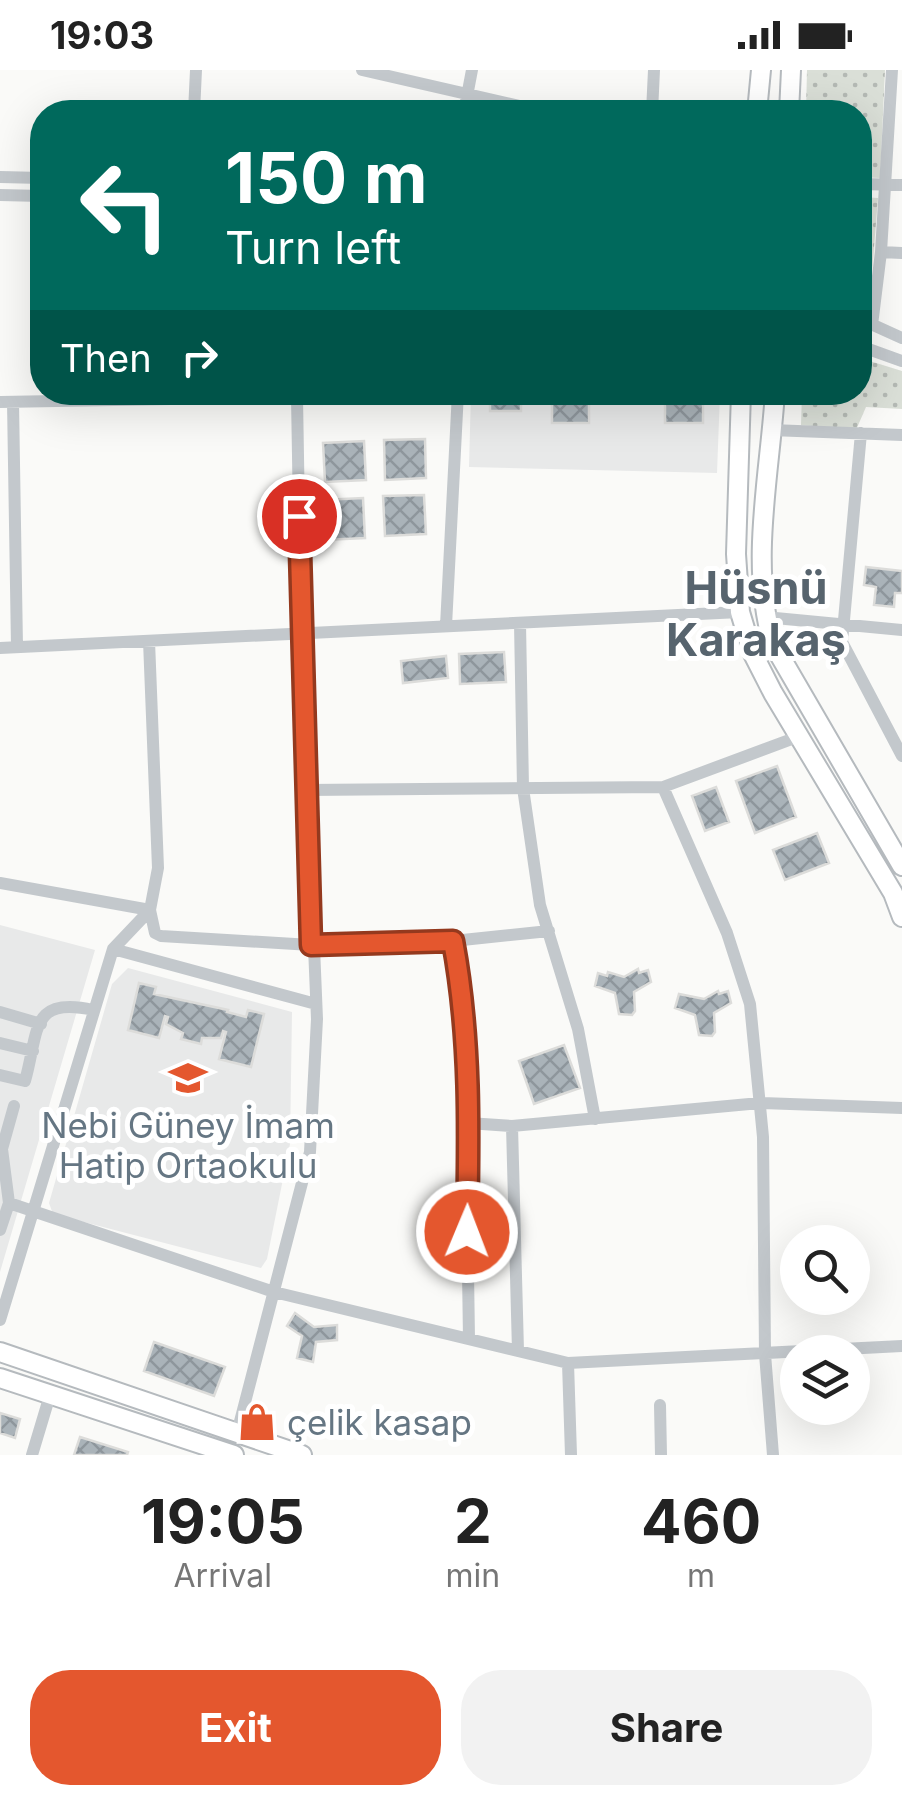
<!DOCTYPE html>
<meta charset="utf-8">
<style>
body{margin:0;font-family:Inter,sans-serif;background:#f2f2f2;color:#222;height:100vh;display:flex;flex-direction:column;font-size:38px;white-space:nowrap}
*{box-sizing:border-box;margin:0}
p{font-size:32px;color:#767676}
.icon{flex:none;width:55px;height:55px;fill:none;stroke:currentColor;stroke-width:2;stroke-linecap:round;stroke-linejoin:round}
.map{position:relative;height:1385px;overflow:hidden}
.panel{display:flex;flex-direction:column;background:#fff;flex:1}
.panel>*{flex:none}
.hud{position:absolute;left:30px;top:30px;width:842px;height:305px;border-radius:40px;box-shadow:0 10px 40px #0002;background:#00695c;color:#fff;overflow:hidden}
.buttons{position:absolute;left:780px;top:1155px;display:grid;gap:20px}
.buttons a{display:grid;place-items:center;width:90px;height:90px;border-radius:50%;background:#fff;box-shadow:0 10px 40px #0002;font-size:50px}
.pin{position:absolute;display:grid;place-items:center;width:85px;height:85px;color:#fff;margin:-42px;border:5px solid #fff;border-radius:50%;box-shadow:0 2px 10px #0007}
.me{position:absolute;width:110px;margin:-55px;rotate:1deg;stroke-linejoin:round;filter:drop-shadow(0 0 8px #0008)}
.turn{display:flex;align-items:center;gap:35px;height:210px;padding:0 30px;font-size:45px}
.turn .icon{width:130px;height:130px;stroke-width:2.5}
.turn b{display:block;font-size:70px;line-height:85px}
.then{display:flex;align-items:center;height:95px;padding:0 30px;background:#0003;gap:20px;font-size:38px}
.eta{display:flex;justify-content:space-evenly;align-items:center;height:170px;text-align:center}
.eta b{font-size:60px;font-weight:700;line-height:70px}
.button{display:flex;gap:20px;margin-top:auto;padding:20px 30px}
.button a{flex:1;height:115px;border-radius:40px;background:#e4572e;color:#fff;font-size:40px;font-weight:700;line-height:115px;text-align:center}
.button a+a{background:#f2f2f2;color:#222}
.status{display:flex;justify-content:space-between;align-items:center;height:70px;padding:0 50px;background:#fff;direction:ltr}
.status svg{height:28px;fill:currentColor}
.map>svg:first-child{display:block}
</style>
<div class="status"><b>19:03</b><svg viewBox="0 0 49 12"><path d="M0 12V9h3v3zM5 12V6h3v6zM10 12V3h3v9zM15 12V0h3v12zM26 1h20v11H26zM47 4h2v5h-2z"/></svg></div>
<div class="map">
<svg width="902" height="1385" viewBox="0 0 902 1385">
<defs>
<pattern id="park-dots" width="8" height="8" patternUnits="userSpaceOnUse" patternTransform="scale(2.5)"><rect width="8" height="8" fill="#dadfd7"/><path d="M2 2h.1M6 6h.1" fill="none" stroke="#b4b9b4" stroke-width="1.8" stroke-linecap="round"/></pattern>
<pattern id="building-cross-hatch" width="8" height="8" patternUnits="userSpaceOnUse" patternTransform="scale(2.5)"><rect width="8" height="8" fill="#aab3b9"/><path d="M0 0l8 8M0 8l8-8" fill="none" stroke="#8e969c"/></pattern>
</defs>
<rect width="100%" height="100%" fill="#fafaf8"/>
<path fill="#e8e9e9" d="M471 323H720L717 403 469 397Z
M0 855 95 880 0 1202Z
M128 898 292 942 290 1074 267 1189 261 1198 53 1144 49 1133 112 914Z"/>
<path fill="url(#park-dots)" d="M807 0H885L880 108 860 107V42H806Z
M860 127 878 128 870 226 860 228Z
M860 288 902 301V339L866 337 856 360 801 355 802 323 860 322Z"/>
<path fill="url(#building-cross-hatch)" stroke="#dcdcda" stroke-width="2.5" d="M490 322H521V341H490Z
M552 322H703V353H665V325H589V353H552Z
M425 369 426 408 385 410 384 370Z
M364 371 366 410 325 412 323 373Z
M424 425 426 464 385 466 383 426Z
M363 428 365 468 324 470 322 430Z
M866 497 902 501V523H895L894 537 874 535 876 517 864 515Z
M504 582 506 612 460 614 459 584Z
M446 586 448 608 403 613 401 591Z
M777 696 796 747 755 763 736 711Z
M716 717 729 752 705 761 692 726Z
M817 763 829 793 785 810 773 780Z
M638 899 639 903 648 900 651 912 634 922 635 941 632 945 619 944 615 923 595 916 598 903 607 906 608 902 624 907Z
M139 913 156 917 154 924 228 940 227 942 246 947 248 940 264 944 251 997 219 989 226 962 223 961 221 968H202L201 974 181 969 183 963 166 954 168 947 165 946 159 968 128 960Z
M718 921 719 924 728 921 731 933 714 943 715 962 712 966 699 965 695 945 675 938 679 924 704 929Z
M564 975 580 1018 534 1034 519 991Z
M295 1243 314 1257 337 1255V1270L316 1272 313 1292 297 1288 302 1266 287 1256Z
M154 1272 225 1297 214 1326 144 1301Z
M0 1343 20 1349 15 1368 0 1363Z
M80 1367 128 1382 127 1385H74Z"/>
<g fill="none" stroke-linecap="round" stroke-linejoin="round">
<g stroke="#b5babe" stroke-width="22">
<path id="major" d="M757 42 761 0
M789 42 791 0
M741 322 736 484 740 542 752 582 773 623 893 823 902 847
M775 322C770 403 749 495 773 574L902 796
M0 1282 302 1385
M0 1308 234 1385"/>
</g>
<path stroke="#c3c8cc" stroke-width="12" d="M362 0 546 42
M194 42 196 0
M464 42 472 0
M652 42 654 0
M0 107 42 108
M860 114 902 115
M0 125 42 126
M881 182 902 183
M860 249 902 268
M872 255 881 182 892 0
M860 276 902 291
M0 332 458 324
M13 332 17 577
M771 360 902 365
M861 363 842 572 902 686
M765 547 902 560
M520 553 523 718 540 835 578 959 595 1049
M446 556 458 322
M0 578 740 542
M663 717 727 863 750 934 763 1067 765 1284 773 1385
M306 720 663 717 800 666
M0 813 150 840 155 863 161 866 311 875 453 871 549 861
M453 871 464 931 469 1269
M113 879 316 934
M0 942 41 954
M0 973 33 981
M0 1005 25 1011C39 961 30 926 93 940
M468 1053 512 1056 760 1033 902 1038
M512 1056 518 1281
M9 1133 2 1079 14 1036
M0 1160 9 1133 274 1222 568 1293 902 1276
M0 1250 113 879 150 840 158 798 149 571
M568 1293 571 1385
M660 1335 661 1385
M237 1363 310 1082 317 949 301 564 297 327
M32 1385 50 1325"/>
<use href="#major" stroke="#fff" stroke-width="18"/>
</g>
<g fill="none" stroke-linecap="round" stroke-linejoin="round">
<g stroke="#94391e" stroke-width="25">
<path id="route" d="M299 446 311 875 453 871C471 967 469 1064 467 1162"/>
</g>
<use href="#route" stroke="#e4572e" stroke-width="18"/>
</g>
<defs>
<g id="school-bare" transform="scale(3)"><path d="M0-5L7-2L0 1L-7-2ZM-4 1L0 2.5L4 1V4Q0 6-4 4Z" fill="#e4572e" stroke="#fff" stroke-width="2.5" paint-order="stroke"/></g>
<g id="shop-bare" transform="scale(3)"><path d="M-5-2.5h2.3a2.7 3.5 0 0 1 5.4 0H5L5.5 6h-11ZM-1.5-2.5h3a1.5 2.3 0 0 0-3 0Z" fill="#e4572e" stroke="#fff" stroke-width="2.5" paint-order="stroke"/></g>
</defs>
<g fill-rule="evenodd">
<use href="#school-bare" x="188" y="1008"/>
<use href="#shop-bare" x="257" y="1352"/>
</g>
<g text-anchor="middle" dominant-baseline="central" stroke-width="10" stroke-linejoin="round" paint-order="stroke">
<g font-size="35" fill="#657683" stroke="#fff">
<text x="188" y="1055">Nebi Güney İmam<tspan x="188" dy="40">Hatip Ortaokulu</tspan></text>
<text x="287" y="1352" text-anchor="start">çelik kasap</text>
</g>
<g font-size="45" font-weight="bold" fill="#57646e" stroke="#fff">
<text x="756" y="517">Hüsnü<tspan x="756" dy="52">Karakaş</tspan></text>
</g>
</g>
</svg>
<div class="buttons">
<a><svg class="icon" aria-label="search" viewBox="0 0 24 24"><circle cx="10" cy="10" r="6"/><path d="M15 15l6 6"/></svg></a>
<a><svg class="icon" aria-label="layers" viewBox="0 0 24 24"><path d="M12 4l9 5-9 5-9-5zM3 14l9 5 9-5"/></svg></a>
</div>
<div class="pin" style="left:299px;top:446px;background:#d93025"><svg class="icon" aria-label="arrive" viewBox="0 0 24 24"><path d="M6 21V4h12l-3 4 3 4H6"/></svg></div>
<svg class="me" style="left:467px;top:1162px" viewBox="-20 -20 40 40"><circle r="17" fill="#e4572e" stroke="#fff" stroke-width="3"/><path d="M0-11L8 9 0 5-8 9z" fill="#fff"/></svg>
<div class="hud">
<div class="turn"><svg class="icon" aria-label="left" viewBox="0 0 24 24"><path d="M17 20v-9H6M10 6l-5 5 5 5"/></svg><div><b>150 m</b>Turn left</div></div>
<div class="then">Then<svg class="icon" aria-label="right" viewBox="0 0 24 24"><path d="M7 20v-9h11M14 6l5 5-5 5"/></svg></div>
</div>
</div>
<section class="panel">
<div class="eta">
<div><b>19:05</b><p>Arrival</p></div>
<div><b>2</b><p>min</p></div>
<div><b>460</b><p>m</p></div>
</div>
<div class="button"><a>Exit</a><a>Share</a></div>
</section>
